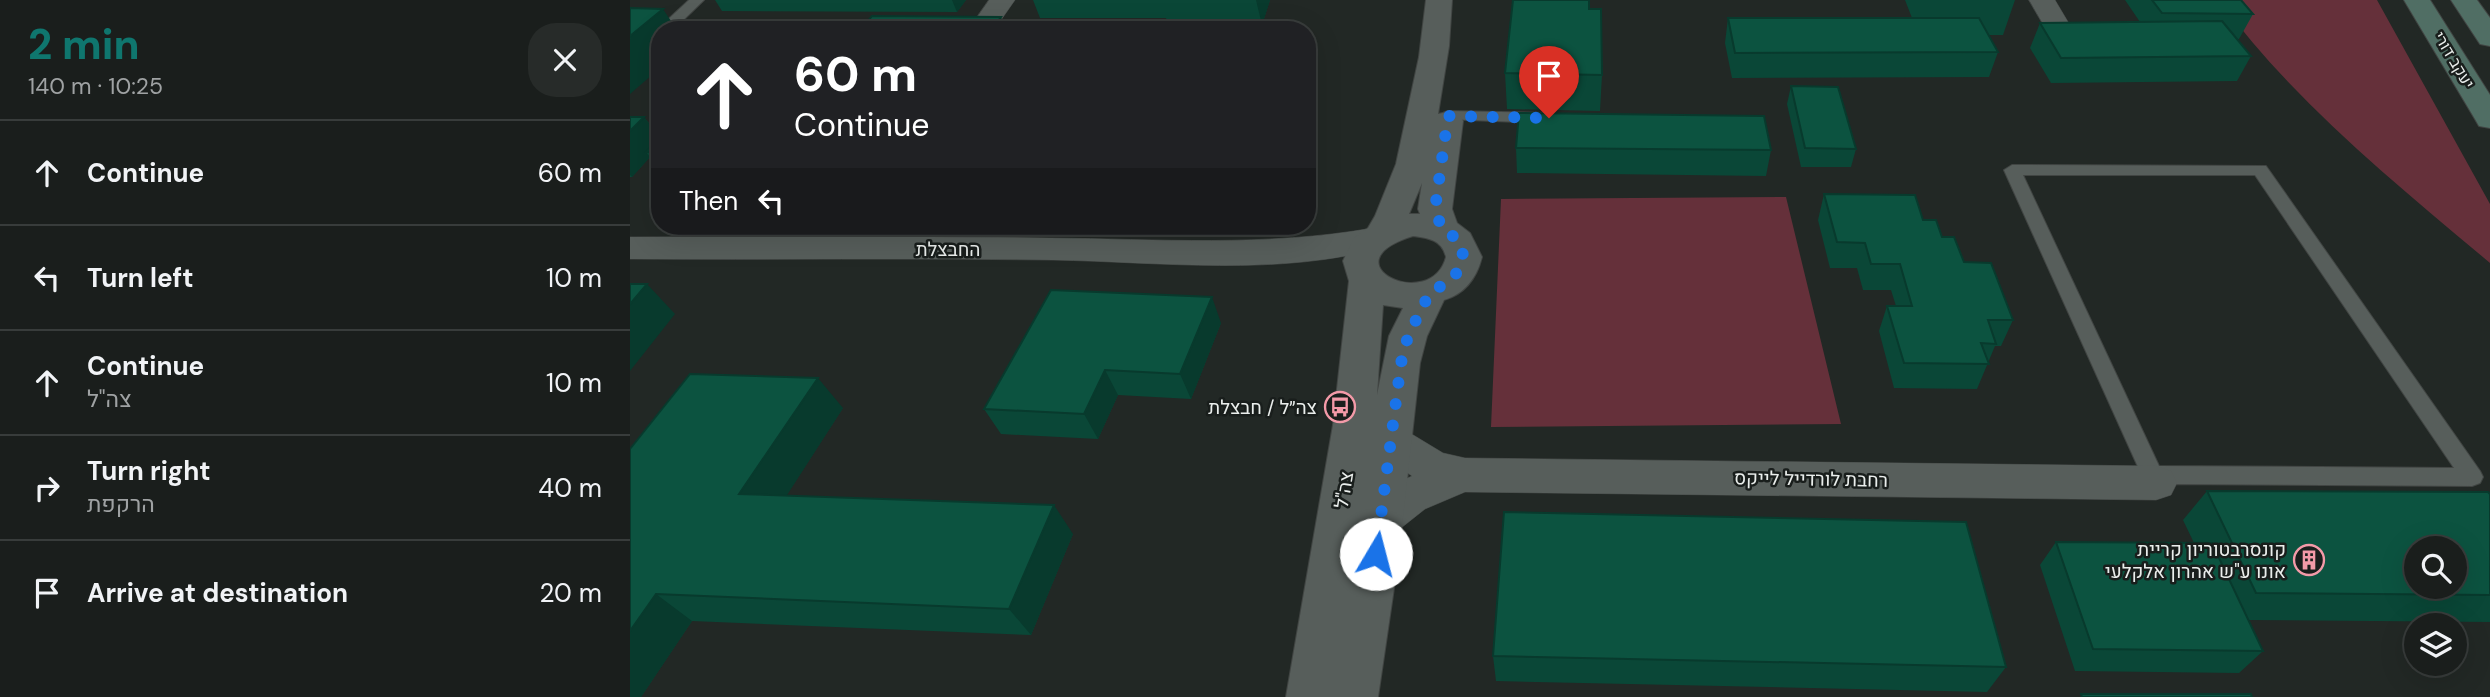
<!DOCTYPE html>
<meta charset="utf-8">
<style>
body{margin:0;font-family:"DM Sans",Heebo,sans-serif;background:#272b29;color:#f1f3f6;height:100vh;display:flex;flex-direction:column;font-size:26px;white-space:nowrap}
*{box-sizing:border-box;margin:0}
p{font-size:23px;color:#9fa2a3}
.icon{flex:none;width:38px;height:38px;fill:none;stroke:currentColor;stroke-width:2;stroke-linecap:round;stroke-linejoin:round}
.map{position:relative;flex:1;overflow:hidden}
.side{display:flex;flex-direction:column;background:#1a1e1c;width:630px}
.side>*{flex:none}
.hud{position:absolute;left:21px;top:21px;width:665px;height:214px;border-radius:28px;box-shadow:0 7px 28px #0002,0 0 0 2px #383c3b;background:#202124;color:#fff;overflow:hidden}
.buttons{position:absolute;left:1774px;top:536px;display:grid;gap:14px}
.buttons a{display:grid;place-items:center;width:63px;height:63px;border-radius:50%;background:#1a1e1c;box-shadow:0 7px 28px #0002,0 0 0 2px #383c3b;font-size:35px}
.pin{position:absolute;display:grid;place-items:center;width:60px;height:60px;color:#fff;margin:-72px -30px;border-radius:50% 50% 50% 0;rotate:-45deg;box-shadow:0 0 7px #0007}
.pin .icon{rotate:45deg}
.me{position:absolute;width:77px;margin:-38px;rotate:8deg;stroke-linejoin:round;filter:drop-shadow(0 0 5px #0008)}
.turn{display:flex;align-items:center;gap:24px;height:147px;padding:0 28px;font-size:32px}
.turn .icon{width:91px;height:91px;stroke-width:2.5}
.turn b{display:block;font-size:49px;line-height:60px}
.then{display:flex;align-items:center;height:66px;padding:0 28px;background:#0003;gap:14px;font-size:26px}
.round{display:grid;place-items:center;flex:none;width:74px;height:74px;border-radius:28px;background:#272b29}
.head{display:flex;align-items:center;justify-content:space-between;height:119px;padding:0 28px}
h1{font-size:42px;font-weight:800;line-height:52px;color:#0f766e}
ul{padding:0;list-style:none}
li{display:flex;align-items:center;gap:21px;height:105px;padding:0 28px;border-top:2px solid #383c3b}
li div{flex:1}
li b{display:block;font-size:26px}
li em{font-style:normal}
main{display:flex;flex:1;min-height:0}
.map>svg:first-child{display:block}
</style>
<main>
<section class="side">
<div class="head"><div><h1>2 min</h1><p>140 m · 10:25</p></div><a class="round"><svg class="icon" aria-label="close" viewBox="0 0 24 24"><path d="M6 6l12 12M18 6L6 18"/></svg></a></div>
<ul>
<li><svg class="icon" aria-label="ahead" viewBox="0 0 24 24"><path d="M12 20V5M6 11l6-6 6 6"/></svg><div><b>Continue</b></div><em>60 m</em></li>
<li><svg class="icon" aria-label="left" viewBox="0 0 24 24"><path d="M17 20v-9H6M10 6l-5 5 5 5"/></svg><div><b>Turn left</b></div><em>10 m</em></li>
<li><svg class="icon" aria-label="ahead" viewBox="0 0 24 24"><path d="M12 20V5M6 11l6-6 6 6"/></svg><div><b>Continue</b><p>צה&quot;ל</p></div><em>10 m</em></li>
<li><svg class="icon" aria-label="right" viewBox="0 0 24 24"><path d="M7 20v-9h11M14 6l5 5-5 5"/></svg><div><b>Turn right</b><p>הרקפת</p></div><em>40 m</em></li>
<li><svg class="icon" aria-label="arrive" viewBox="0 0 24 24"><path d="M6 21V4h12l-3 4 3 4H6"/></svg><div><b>Arrive at destination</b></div><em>20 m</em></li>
</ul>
</section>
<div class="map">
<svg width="1860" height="697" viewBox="0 0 1860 697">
<rect width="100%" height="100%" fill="#222825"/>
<path fill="#65303a" d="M1589 0H1747L1860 204V263C1764 182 1664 102 1589 0Z
M1156 197 1211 424 861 427 871 199Z"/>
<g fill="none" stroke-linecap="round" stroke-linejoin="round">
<g stroke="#414543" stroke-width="2">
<path id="service" d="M59 0H74L43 30H31L32 25Z
M818 111 915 113 923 118 915 123 813 119 810 116 813 113Z
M1382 165 1636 166 1850 471 1853 477 1850 483 1842 486 1536 484 1534 489 1526 492 1518 489 1374 170ZM1393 175H1625L1824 468 1529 466Z"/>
</g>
<g stroke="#414543" stroke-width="1">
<path id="minor" d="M359 0H385L364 30H338Z
M1399 0H1425L1450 42 1447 48 1437 50 1427 48Z
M0 19 269 22 278 24 282 30H30V35H0Z
M743 228 755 231 760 239 755 247C648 277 532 262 423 260 282 258 141 260 0 259V237C140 237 280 236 420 238 528 239 635 247 743 228Z
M761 425 775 430 813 453 835 458 1526 466 1541 471 1547 483 1541 495 1526 500 835 492 795 509 766 532 751 537 736 532 730 519C740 498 761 485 782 476L747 452 741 441 747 430Z"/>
</g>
<g stroke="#414543" stroke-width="2">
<path id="tertiary" d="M796 0H822L819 46 808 114 818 112 829 114 833 121 822 209 827 223 840 233 852 257C847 277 835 294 814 300L797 336 790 363 769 554 748 697H656L703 425 719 281 713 261 724 238 738 228 745 216 766 164 789 57ZM792 183 788 209 790 214H779ZM783 236C799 238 812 240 816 257 801 314 695 263 783 236ZM753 305 773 308 759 336 747 395Z"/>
</g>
<g stroke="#414543" stroke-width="2">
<path id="secondary" d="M1774 0H1800L1860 95V128L1849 126 1845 119Z
M1821 0H1847L1860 18V46L1850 44Z"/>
</g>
<use href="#service" fill="#575e5b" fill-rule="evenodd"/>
<use href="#minor" fill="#575e5b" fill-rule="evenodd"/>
<use href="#tertiary" fill="#575e5b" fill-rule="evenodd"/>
<use href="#secondary" fill="#506e64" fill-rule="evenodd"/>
</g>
<path fill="#0a4737" d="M85 0H336L327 12 92 11Z
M403 0H640L632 25H538L536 18H410Z
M1275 0H1385L1373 35H1359L1368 52 1359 77 1102 78 1095 43 1098 18H1282Z
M1495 0H1611L1623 14 1609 39H1607L1621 56 1607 81 1421 83 1400 48 1410 23 1510 22Z
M959 9 972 75 970 111 877 109 875 73Z
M1161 86 1226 149 1221 167H1171L1157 104Z
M0 117H14L30 137V169L20 157 2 177H0Z
M886 148 1141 150 1136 176 887 173Z
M1194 194 1293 220 1312 237 1383 320 1371 346H1365L1347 389 1264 388 1249 331 1257 306H1266L1261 290H1233L1227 268H1200L1188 220Z
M591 323 561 399 488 395 468 439 371 434 354 409Z
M213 408 156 496 443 534 401 635 62 621 11 697H0V449Z
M1577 491 1860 494V622L1618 620 1633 651 1609 673 1445 671 1410 565 1426 542 1564 543 1553 520Z
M863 656 1376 667 1357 692 866 681Z"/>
<path fill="#083a2d" d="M322 0H336L327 12Z
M626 0H640L632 25Z
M33 9 47 30H30V68L0 94V36Z
M371 17 376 30H361Z
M14 117 30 137V147L16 152 20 157 2 177 0 175V131Z
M17 284 45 314 0 371V304Z
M582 297 591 323 561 399 550 374Z
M475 370 488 395 468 439 454 414Z
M188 378 213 408 139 523 109 494Z
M424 505 443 534 401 635 379 609Z
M26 594 62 621 11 697H0V631Z"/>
<path fill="#0c5340" stroke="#083a2d" stroke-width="2" fill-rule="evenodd" d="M883 0H959V9H971L972 75 875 73Z
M1522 0H1611L1623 14 1532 13Z
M0 8 33 9 0 36Z
M242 16 371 17 361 30H230Z
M1098 18H1349L1368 52 1105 53Z
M1592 21 1621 56 1431 58 1410 23Z
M1161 86 1208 87 1226 149 1175 148Z
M889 113 1134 116 1141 150 886 148Z
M0 117H14L0 131Z
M30 138V152H16Z
M1194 194 1285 195 1293 220H1306L1312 237H1324L1334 262 1361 263 1383 320H1358L1366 344 1351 343 1359 364 1274 363 1257 306H1282L1270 264H1241L1235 243 1207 242Z
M0 284H17L0 304Z
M421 290 582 297 550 374 475 370 454 414 354 409Z
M60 374 188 378 109 494 424 505 379 609 26 594 0 631V449Z
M1577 491 1858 492 1860 494V595L1626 593ZM1787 548H1825V586H1787Z
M874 512 1336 522 1376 667 863 656Z
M1426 542 1582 543 1633 651 1463 649Z
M1451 694H1621L1622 697H1452Z"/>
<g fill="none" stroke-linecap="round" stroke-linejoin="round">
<path stroke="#1a73e8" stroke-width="12" stroke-dasharray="0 21.6" d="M746 554 771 363 778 336 800 292 821 281 832 265 833 248 821 234 812 229 805 209 818 116 919 118"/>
</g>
<defs>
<g id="bus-ring" transform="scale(1.575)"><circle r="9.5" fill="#191e1c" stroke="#f39aa8" stroke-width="1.5"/><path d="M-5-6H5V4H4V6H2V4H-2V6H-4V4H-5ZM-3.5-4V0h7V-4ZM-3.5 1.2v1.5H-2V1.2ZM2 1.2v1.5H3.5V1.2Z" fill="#f39aa8"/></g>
<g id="building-ring" transform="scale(1.575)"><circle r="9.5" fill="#191e1c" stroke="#f39aa8" stroke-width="1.5"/><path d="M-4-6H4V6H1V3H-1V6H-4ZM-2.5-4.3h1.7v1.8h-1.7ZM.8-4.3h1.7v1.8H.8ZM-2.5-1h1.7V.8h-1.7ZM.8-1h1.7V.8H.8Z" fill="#f39aa8"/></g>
</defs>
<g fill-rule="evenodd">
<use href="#bus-ring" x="710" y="407"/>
<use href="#building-ring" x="1679" y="560"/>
</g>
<g text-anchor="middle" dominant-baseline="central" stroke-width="5" stroke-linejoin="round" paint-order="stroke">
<g font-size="16" fill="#eaeeec" stroke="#191e1c">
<text transform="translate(1824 60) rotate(59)">יעקב דורי</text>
</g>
<g font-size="19" fill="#eaeeec" stroke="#191e1c">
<text x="318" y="249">החבצלת</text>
<text transform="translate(1181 479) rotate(1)">רחבת לורדייל לייקס</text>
<text transform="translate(714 490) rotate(-81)">צה"ל</text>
</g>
<g font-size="19" fill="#eaeeec" stroke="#191e1c" text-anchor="end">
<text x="687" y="407">צה״ל / חבצלת</text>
<text x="1656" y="549">קונסרבטוריון קריית<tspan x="1656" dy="22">אונו ע"ש אהרון אלקלעי</tspan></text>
</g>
</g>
</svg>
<div class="buttons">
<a><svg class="icon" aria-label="search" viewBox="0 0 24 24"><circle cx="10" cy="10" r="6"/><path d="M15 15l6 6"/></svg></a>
<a><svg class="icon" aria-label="layers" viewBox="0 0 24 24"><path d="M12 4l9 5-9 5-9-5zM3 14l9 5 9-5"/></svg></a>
</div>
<div class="pin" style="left:919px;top:118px;background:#d93025"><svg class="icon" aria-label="arrive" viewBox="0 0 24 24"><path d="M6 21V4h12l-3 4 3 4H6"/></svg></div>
<svg class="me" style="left:746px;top:554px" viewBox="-20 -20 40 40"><circle r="19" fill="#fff"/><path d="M0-13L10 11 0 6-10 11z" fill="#1a73e8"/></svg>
<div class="hud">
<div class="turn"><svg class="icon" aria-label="ahead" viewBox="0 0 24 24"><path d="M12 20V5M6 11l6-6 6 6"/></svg><div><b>60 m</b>Continue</div></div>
<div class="then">Then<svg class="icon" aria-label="left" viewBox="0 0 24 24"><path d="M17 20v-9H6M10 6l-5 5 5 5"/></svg></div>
</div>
</div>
</main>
